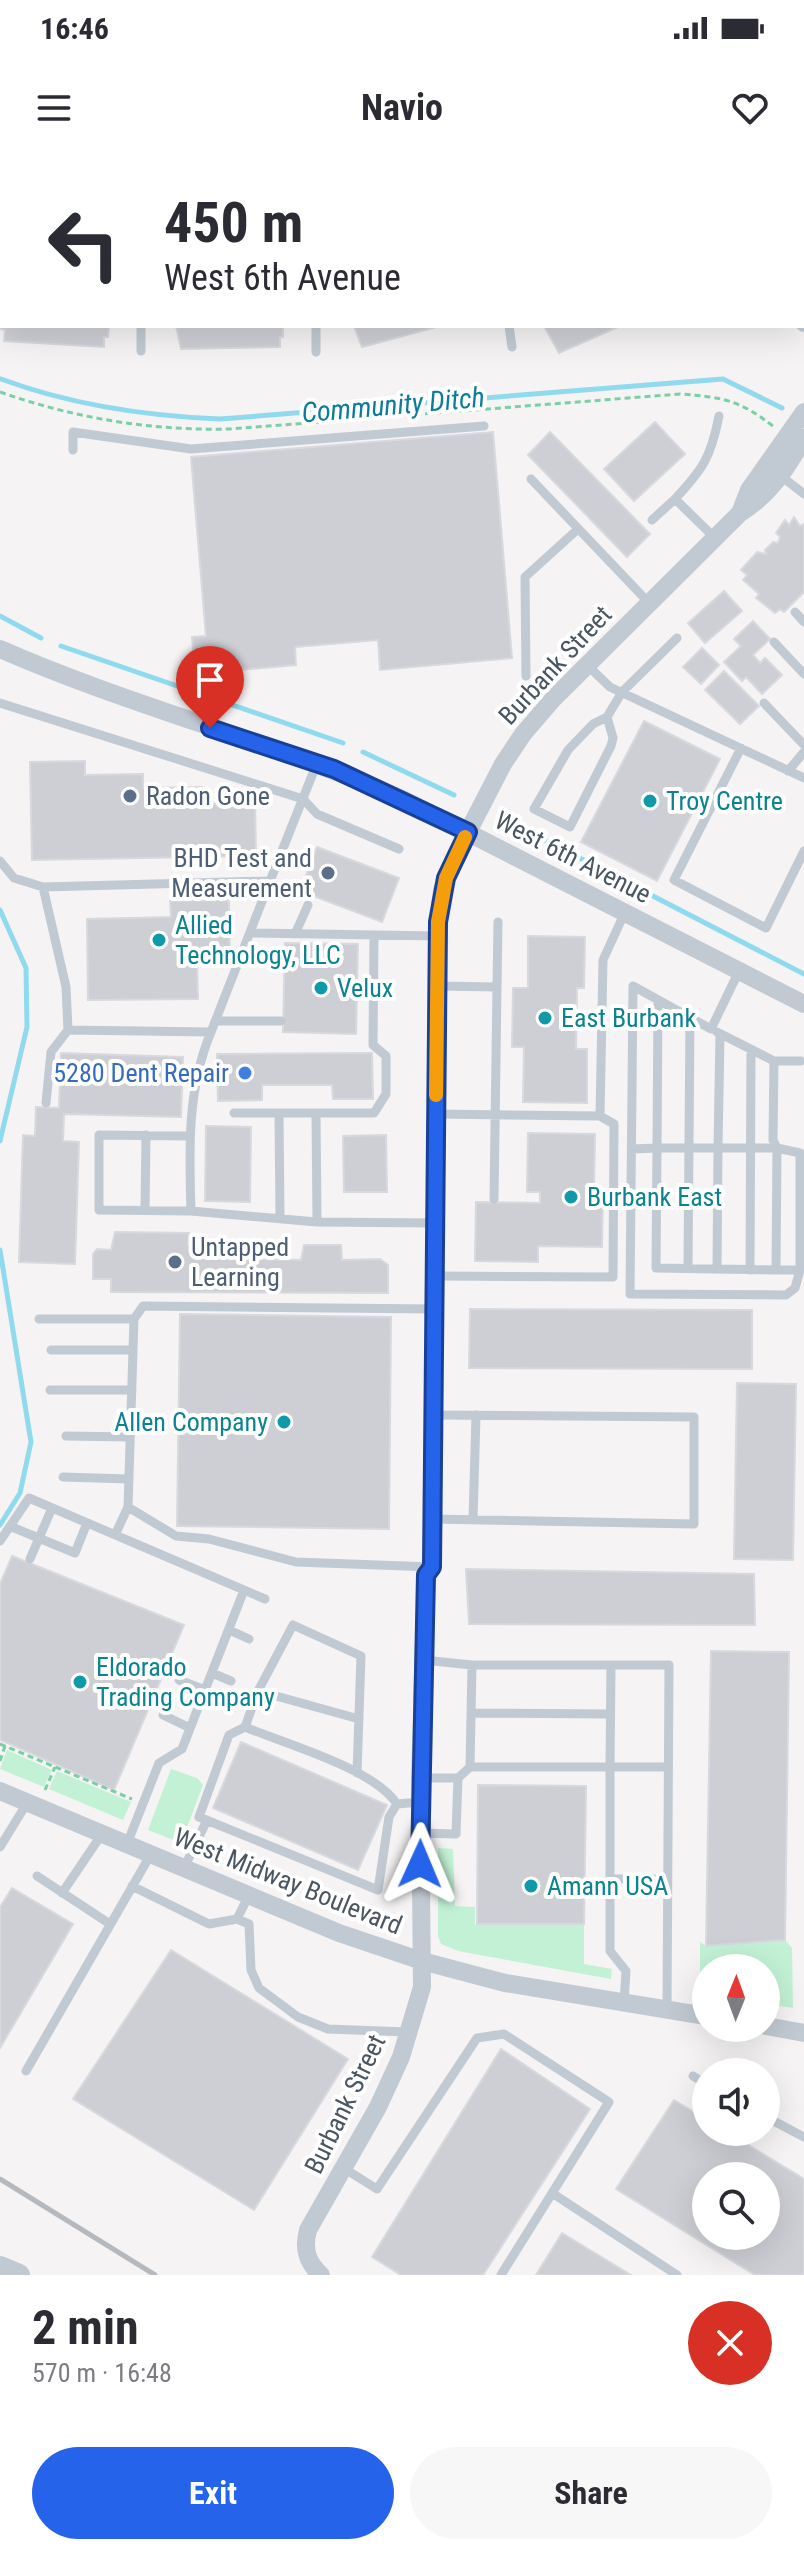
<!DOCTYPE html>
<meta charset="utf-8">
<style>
body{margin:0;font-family:"Roboto Condensed",sans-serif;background:#f7f7f7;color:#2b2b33;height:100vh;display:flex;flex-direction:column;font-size:30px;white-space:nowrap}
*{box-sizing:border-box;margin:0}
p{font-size:26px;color:#7c7c81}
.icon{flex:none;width:44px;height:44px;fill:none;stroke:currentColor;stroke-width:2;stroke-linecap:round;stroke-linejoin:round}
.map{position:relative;height:2115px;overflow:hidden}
.side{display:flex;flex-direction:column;background:#fff;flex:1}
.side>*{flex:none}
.top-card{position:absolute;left:0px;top:0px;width:804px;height:168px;box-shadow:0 8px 32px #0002;background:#fff;color:#2b2b33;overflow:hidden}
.needle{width:52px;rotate:1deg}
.controls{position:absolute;left:692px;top:1794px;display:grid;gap:16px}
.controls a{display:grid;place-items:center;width:88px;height:88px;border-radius:50%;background:#fff;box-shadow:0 8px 32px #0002;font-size:40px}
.pin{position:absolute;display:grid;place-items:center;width:68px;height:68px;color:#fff;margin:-82px -34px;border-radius:50% 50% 50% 0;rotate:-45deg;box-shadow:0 0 8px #0007}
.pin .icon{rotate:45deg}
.me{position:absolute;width:88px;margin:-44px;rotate:1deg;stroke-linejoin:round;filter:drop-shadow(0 0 6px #0008)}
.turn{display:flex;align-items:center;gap:28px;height:168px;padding:0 32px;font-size:36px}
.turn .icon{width:104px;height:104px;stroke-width:2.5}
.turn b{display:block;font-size:56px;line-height:68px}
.round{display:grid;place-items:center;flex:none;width:84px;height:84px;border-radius:42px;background:#f7f7f7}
.overview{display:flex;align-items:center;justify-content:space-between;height:136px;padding:0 32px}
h1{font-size:48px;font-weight:700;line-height:60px}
.button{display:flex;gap:16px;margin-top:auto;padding:16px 32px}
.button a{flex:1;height:92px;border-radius:48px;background:#2563eb;color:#fff;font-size:32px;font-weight:700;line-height:92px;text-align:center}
.button a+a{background:#f7f7f7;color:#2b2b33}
.status{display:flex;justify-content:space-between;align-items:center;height:56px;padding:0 40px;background:#fff;direction:ltr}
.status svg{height:22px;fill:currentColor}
header{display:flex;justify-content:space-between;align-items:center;height:104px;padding:0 32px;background:#fff;font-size:36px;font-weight:700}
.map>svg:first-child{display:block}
</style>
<div class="status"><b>16:46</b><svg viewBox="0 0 49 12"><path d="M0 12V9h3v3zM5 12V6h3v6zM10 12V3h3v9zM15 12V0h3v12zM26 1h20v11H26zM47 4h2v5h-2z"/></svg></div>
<header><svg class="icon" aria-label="menu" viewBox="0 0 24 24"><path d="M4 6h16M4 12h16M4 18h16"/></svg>Navio<svg class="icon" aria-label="heart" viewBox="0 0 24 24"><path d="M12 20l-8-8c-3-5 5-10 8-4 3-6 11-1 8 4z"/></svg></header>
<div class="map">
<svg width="804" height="2115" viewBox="0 0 804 2115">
<rect width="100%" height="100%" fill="#f5f3f3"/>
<path fill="#c3f1d5" d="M7 1590 52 1610 44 1627 0 1609Z
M171 1609 197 1618 203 1625 181 1683 148 1670Z
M57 1611 131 1642 123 1660 49 1629Z
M438 1688 453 1689 455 1746 475 1747V1765L584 1764V1804L612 1809 611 1819 458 1791 441 1784 438 1776Z
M785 1780 792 1788 793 1848 766 1844V1808H706V1834L700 1833V1782L706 1786Z"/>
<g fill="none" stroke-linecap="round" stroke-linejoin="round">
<path stroke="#90daee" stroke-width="5" d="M1 219C71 245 146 256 220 259L723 219 782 248
M0 456 41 478
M61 486 343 583
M363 592 454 635
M502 658 804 814
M0 750 26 808 27 867 0 981
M0 1090 31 1282 20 1333 0 1365"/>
</g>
<path fill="#cdcfd5" stroke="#d7d9de" stroke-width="2" fill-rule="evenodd" d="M2 151V166H109L108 177H104V187L4 181 5 170 1 169Z
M176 166H283V177H280V187L181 189Z
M354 166H440L362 187Z
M544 166H620L559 193Z
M655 262 685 294 634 341 604 309Z
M493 272 512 498 380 510 378 480 295 487 296 505 195 514 192 477 206 476 191 297Z
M550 272 650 374 627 397 528 295Z
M794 357 800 366 804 364V432L784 452 780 449 775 453 756 438 759 434 743 420 747 415 741 410 757 392 766 394 765 390 773 382 778 383 780 377 776 373 785 360 789 365Z
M724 431 742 451 705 483 688 463Z
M753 461 770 479 753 495 760 503 765 498 782 515 762 534 746 517 742 521 724 502 741 486 734 479Z
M702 488 719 505 701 524 683 507Z
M724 511 759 546 740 564 705 530Z
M644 561 720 599 657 721 581 682Z
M85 601V615L143 614V628L202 627V644L255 642 256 696 32 700 30 602Z
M317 687 399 718 382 762 300 731Z
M229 740 230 800 197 801 198 839 88 840 87 759 171 757 170 741Z
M528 776 585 777 584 828H577L576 889H587V943L523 942 524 887H512L513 828H528Z
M285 783 358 784 356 874 283 872Z
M61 893 183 897 181 957 64 954 63 981 79 982 75 1104 19 1102 23 975 35 976 36 947 59 948Z
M372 893 373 939H333L332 925H262V940L218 941 217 894Z
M206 966 251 967 250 1042 205 1041Z
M528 973 595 974 594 1031H603L602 1087 538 1086V1102L475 1101 476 1042 540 1043V1032H527Z
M386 975 387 1032H344L343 976Z
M115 1072 189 1073 188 1084 229 1085V1099L301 1100 304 1085H341L342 1100 380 1099 388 1105V1133L111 1132V1119H93V1094L97 1089 111 1090Z
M470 1149 752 1150V1209L469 1208Z
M180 1154 391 1157 389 1369 177 1366Z
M737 1223 796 1224 793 1400 734 1399Z
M12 1396 184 1465 114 1630 0 1580V1424Z
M466 1409 754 1414 755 1465 469 1464Z
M711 1491 789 1492 785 1780 706 1786Z
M241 1582 387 1645 358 1710 213 1648Z
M478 1625 586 1626 584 1764H477Z
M12 1728 73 1764 0 1888V1747Z
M171 1790 348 1899 254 2050 73 1939Z
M501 1889 590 1949 483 2115H401L372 2097Z
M674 1940 706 1959V1972H727L804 2019V2115H755L616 2029ZM706 2016H766V2076H706Z
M562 2073 631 2115H536Z"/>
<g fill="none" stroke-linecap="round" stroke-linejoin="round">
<path stroke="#7ad0a6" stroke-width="3" stroke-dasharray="6 4" stroke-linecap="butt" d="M0 232C74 258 151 271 230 269L680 234C722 237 740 240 774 267
M0 1584 132 1639
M0 1601 5 1586
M45 1630 55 1607"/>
<path stroke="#c1cad2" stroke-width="9" d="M13 0 14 2
M482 0 484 2
M290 2 291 0
M629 2 631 0
M509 166 512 187
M141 191V166
M316 192V166
M73 290V272L191 289 484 266
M781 316 804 334
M531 319 650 444
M675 339C703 309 711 297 719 256
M652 360 675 339 716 379
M795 452 804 462
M774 482 804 514
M587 505 610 527 804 618
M526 516 525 417 578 369
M0 543 303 639 317 654 399 689
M764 543 804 585
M607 557 613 578 611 586 570 667 534 649 568 590 593 564 607 557 622 532 677 478
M741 588 674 720 766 768 804 691
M788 611 804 592
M0 701 14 718 43 727 270 721 317 603
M43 727 66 827 68 870 211 872 270 721
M250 773 438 776
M295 774 308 745
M739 811 711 869 633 826 630 1134 786 1135 795 1128 800 1110V993L777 988 773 980 774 901
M437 826 497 827 494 1039
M497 827 498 762
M215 861H281
M717 872 774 901H801
M46 943 51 892 68 870
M234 953H374L386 934V896L373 885 374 775
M316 953 317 1062
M279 954 280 1057
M436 954 600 956 603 800 625 752
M189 976 99 975V1050L191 1051C189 990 187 929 211 872
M632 989 657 988 658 840
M145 1050 146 975
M191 1051 317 1062 435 1063
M688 1108 690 857
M717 1109 718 988H777L776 1110C736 1109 696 1109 656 1108L657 988H718L720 874
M750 1110 751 889
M776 1110H800
M435 1116 613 1117 614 964 600 956
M39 1159H134
M51 1190H133
M50 1230H132
M66 1276 130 1277
M63 1317 129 1319
M128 1347 176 1376 209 1379 296 1402 432 1407
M433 1359 694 1364V1257L433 1255
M473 1360 476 1255
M12 1367 75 1393 87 1363
M115 1375 128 1347 134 1159 143 1146 435 1149
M0 1381 29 1338 265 1439
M30 1399 52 1348
M229 1470 249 1479
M423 1500 472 1505H669L667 1850
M611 1505 610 1607H668
M212 1513 231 1521
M179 1520 205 1530
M258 1531 359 1559
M471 1553 610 1554
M163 1555 190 1568
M245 1567C286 1584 373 1608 397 1644
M470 1607H610V1791L626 1811 624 1842
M357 1613 361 1496 293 1465 258 1531 245 1567 229 1575 199 1657 378 1730 389 1657 397 1644 420 1642
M420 1618H458L470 1607 472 1505
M420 1673 456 1674 458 1618
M127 1684 159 1603 182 1589 244 1430
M0 1687 27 1643
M184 1708 207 1660
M37 1716 110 1764
M610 1719H667
M132 1726 209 1764 237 1759 249 1735
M62 1733 102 1674
M237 1759 249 1764 251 1810 259 1828 298 1857 328 1869 408 1872
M26 1911 151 1694
M693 1916 706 1924
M766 1957 804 1977
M345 2009 377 2029 477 1878 504 1874 609 1942 501 2115
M552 2033 677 2115"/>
<path stroke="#c1cad2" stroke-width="18" d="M641 0 643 2
M802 161 804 163
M740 353 749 330 804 252
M0 489C132 547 272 581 404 640L804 844
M0 1631 339 1773 422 1801 505 1823 706 1856
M766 1866 804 1873
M321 2115C307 2102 303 2089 308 2070L378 1947 401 1897 422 1827 420 1618 426 1415 432 1407 438 762 442 730 456 695 503 604 523 574 554 538 740 353C771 334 786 309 804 278"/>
<path stroke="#c1cad2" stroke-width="22" d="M0 2107 19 2115"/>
<path stroke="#b5b8bd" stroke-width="5" d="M0 2019 155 2115"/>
</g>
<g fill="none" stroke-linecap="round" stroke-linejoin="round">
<g stroke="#184099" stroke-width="20">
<path id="route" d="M210 568 334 609 468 672 446 718 438 762 432 1407 426 1415 420 1704"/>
</g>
<use href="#route" stroke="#2563eb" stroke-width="14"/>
<path stroke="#f59e0b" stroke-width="14" d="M436 935 438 762 446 718 465 677"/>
</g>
<g fill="#5c6f8a" stroke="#fff" stroke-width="3">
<circle cx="130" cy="636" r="8"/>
<circle cx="328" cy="713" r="8"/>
<circle cx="175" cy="1102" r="8"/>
</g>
<g fill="#0f9aa8" stroke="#fff" stroke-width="3">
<circle cx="650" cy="641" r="8"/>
<circle cx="159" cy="780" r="8"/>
<circle cx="321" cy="828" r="8"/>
<circle cx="545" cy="858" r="8"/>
<circle cx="571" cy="1037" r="8"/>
<circle cx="284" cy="1262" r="8"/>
<circle cx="80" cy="1522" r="8"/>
<circle cx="531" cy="1726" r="8"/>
</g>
<circle fill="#3f7fe0" stroke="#fff" stroke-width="3" cx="245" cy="913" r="8"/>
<g text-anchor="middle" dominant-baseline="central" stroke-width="8" stroke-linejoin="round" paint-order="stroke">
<g font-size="26" fill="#4a5661" stroke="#fff">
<text transform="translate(555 505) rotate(-47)">Burbank Street</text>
<text transform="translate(573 697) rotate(27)">West 6th Avenue</text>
<text transform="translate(288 1721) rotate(22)">West Midway Boulevard</text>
<text transform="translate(345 1944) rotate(-64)">Burbank Street</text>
</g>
<g font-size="26" fill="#4e5e75" stroke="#fff" text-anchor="start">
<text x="146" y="636">Radon Gone</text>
<text x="312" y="698" text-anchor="end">BHD Test and<tspan x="312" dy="30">Measurement</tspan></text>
<text x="191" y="1087">Untapped<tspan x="191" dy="30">Learning</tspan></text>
</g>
<g font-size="26" fill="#0d838f" stroke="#fff" text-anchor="start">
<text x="666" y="641">Troy Centre</text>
<text x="175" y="765">Allied<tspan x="175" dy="30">Technology, LLC</tspan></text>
<text x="337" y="828">Velux</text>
<text x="561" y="858">East Burbank</text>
<text x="587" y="1037">Burbank East</text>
<text x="268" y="1262" text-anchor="end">Allen Company</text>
<text x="96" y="1507">Eldorado<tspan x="96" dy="30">Trading Company</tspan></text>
<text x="547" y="1726">Amann USA</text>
</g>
<g font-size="26" fill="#366cbe" stroke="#fff" text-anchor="end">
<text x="229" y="913">5280 Dent Repair</text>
</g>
<g font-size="28" font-style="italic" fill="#0c7c9b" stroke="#fff">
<text transform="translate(393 245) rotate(-5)">Community Ditch</text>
</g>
</g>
</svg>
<div class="controls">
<a><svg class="needle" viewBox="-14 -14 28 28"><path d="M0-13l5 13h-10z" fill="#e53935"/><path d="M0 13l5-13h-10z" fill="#7c7c81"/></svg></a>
<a><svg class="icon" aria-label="sound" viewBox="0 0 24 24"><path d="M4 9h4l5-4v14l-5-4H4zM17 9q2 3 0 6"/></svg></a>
<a><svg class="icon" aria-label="search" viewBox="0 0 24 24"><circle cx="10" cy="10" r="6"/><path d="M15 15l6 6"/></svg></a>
</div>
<div class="pin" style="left:210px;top:568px;background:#d93025"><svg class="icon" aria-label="arrive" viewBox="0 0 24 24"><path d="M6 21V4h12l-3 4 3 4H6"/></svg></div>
<svg class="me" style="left:420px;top:1704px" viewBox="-20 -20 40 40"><path d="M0-17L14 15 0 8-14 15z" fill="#2563eb" stroke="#fff" stroke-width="4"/></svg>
<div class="top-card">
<div class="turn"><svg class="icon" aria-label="left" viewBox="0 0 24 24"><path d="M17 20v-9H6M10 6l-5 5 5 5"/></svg><div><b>450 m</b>West 6th Avenue</div></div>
</div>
</div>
<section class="side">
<div class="overview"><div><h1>2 min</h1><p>570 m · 16:48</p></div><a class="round" style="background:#d93025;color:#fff"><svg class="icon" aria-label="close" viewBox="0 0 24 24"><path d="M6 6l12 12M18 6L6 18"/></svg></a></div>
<div class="button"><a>Exit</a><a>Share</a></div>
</section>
